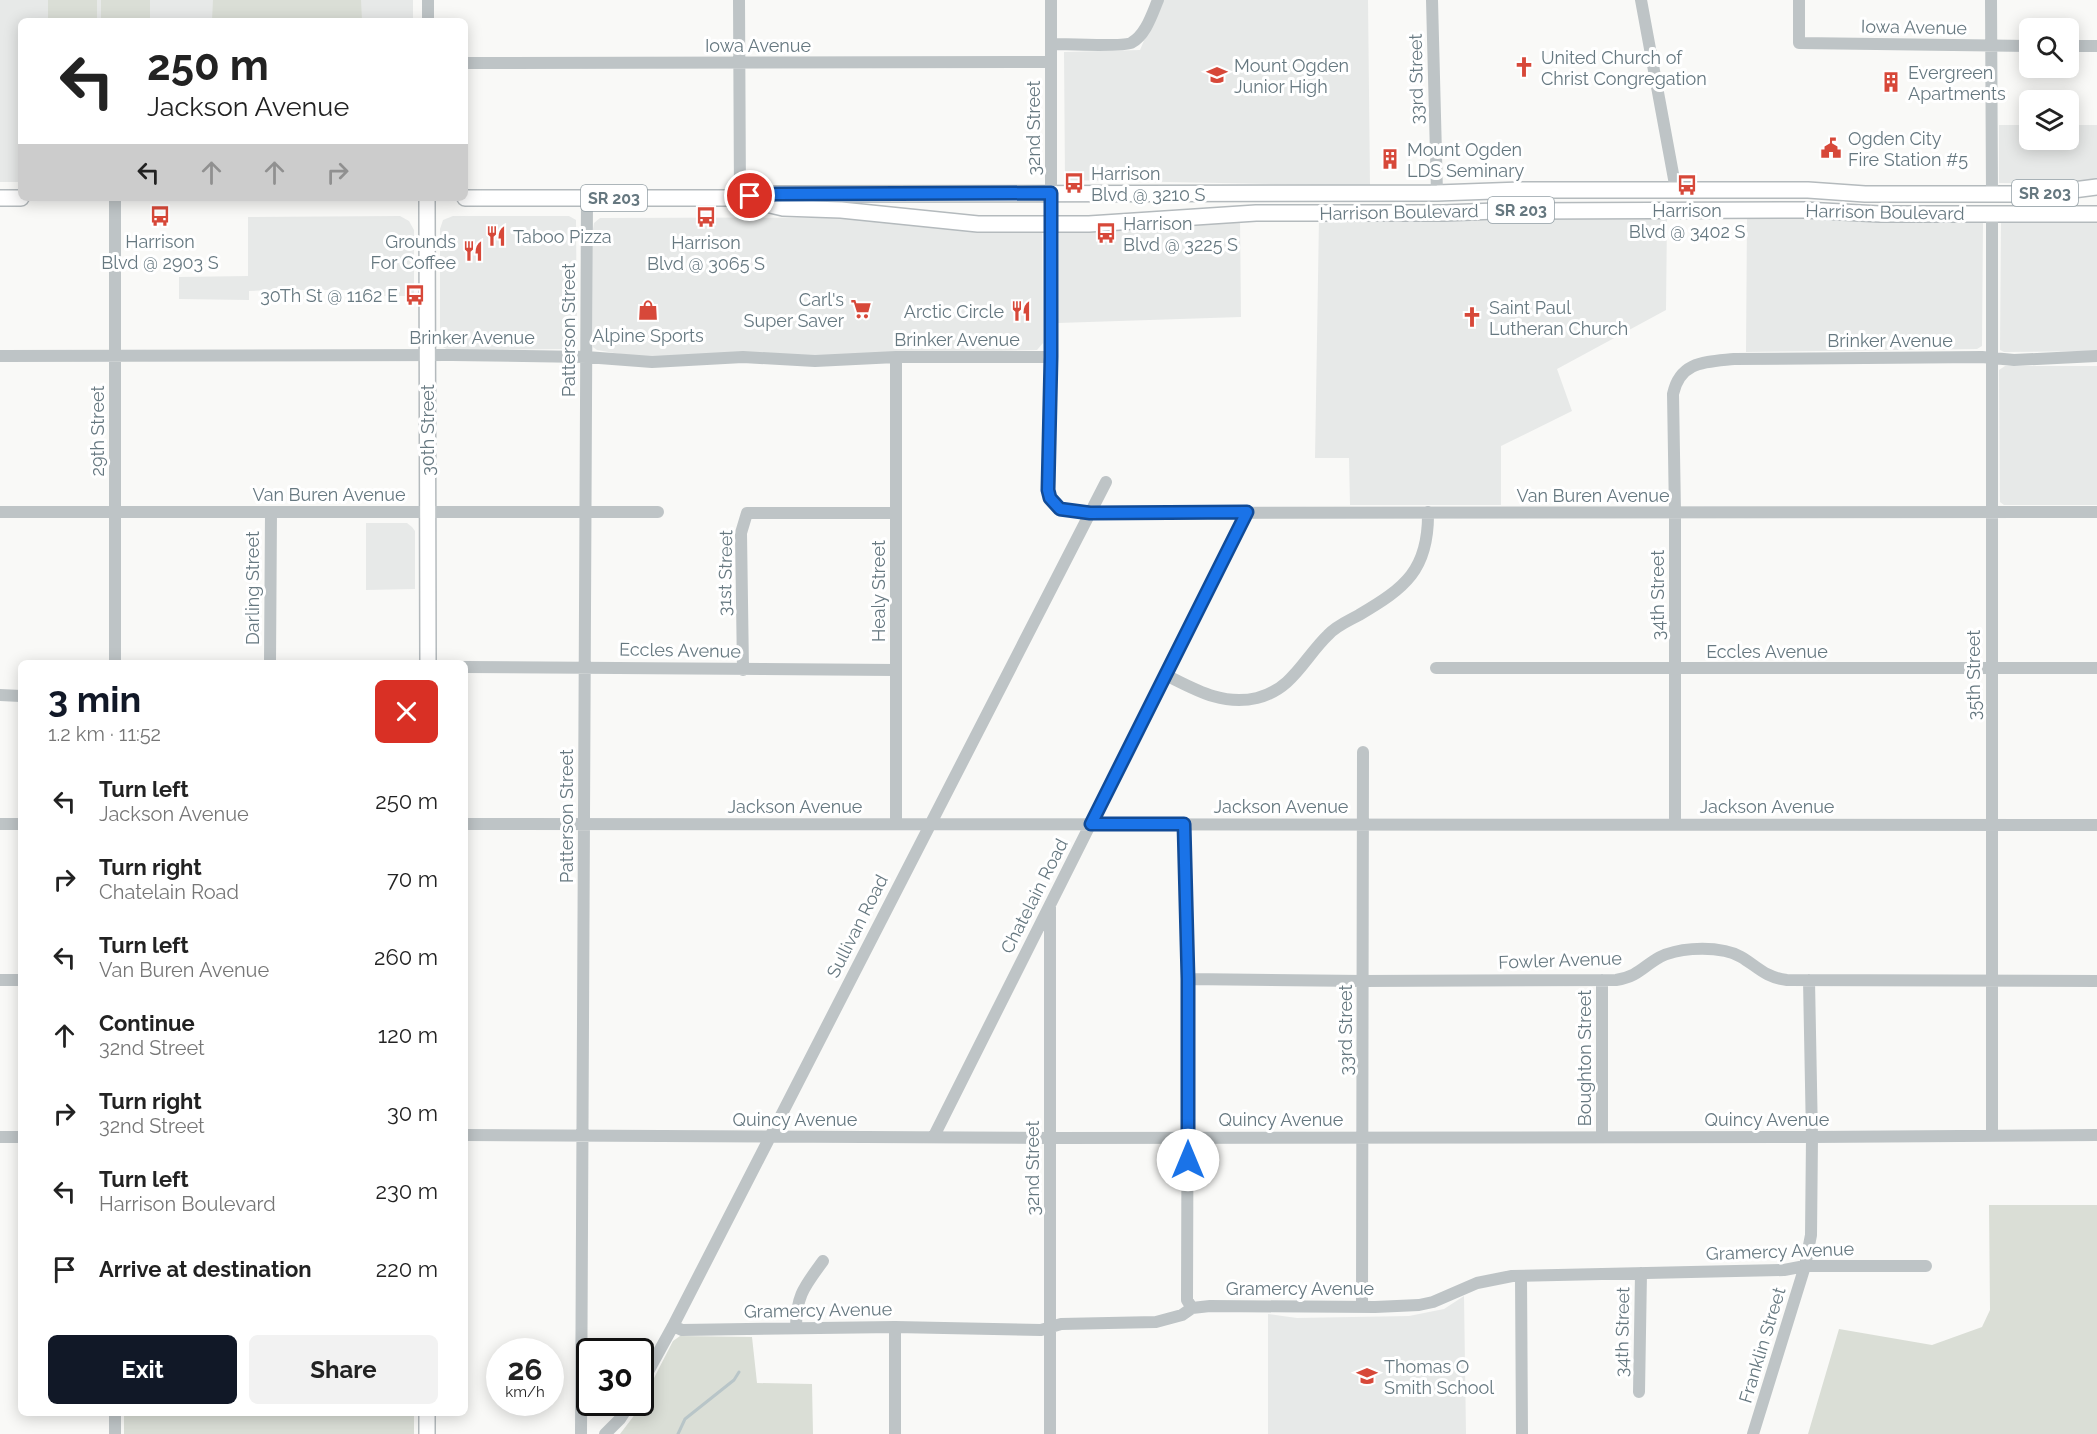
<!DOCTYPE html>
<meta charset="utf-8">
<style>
body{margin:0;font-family:Raleway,sans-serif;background:#f2f2f2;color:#222;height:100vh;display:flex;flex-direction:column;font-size:22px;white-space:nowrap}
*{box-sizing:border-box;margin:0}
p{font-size:20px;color:#767676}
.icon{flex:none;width:33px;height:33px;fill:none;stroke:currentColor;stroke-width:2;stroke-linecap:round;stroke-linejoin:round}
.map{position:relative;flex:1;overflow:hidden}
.details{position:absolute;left:18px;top:660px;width:450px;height:756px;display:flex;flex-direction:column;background:#fff;border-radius:9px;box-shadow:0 3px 15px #0003}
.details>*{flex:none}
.hud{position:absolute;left:18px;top:18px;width:450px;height:183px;border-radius:9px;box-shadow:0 3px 15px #0003;background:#fff;color:#222;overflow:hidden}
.tools{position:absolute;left:2019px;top:18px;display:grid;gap:12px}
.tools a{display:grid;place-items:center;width:60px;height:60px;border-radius:9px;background:#fff;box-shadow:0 3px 15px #0003;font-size:30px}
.speed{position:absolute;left:486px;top:1338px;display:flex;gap:12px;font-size:30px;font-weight:700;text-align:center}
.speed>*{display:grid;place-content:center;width:78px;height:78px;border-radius:50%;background:#fff;box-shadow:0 3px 15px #0003;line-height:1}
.speed small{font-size:15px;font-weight:400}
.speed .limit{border:3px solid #111;border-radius:9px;background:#fff;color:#111}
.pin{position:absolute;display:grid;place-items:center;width:51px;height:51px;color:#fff;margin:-26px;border:3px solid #fff;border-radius:50%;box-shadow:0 2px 6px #0007}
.me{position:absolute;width:66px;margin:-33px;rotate:0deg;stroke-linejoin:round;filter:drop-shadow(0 0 4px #0008)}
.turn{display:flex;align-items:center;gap:21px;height:126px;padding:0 30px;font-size:27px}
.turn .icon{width:78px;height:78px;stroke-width:2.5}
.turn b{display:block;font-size:42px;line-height:51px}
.lanes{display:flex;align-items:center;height:57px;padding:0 30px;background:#0003;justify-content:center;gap:30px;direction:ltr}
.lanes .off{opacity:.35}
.round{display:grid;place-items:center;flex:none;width:63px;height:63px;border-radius:9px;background:#f2f2f2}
.summary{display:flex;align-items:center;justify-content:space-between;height:102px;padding:0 30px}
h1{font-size:36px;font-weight:700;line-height:45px;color:#111827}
.action{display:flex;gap:12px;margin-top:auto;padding:12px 30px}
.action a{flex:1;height:69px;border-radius:9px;background:#111827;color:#fff;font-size:24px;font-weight:700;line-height:69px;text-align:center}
.action a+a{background:#f2f2f2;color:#222}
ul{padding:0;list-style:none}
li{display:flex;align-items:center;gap:18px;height:78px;padding:0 30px}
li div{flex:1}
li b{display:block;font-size:22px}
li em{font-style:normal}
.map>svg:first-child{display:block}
</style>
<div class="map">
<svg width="2097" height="1434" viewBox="0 0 2097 1434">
<rect width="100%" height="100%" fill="#f9f9f7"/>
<path fill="#e7e9e8" d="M0 0H413V21H21V182H0Z
M1161 0H1368L1370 186 1065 180 1064 52 1140 50Z
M1999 125H2029L2030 140H2068L2069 125H2097V184L1999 183Z
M400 216 409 221 414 230V296H362L361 290H271L249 291V300L179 299V277L248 276V217Z
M453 216H569L576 220 577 345 575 349 448 350 443 347 440 342V229L443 220Z
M1037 217 1042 223 1043 343 1037 350 819 356 649 359 597 350 593 347V229L594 223 600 218Z
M1240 218 1241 317 1058 323 1059 225Z
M1319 218H1667L1666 310 1557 369 1572 411 1501 446V505H1350L1349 458H1315Z
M1747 218H1978L1983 223 1982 346 1977 349 1746 352Z
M2097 218V351L2004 352 2000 350 2001 221Z
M2005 366H2097V505H2004L2000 502 1999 370Z
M366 523H407L412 527 415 531V589L366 590Z
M1464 1296 1466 1434H1268V1314L1297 1318 1409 1316 1444 1309Z"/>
<path fill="#daded6" d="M48 0H97V21H48Z
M101 0H150V21H101Z
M213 0H361L362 21H212Z
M1989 1205H2097V1434H1808L1839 1329 1932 1345 1982 1327 1990 1310Z
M680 1336 752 1337 757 1383 812 1384 813 1434H620L636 1413 673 1341Z
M124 1413H414V1434H124Z"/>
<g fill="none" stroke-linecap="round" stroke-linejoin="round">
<path stroke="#b8c5c8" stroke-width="3" d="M678 1434 685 1419 734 1380 739 1372"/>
<g stroke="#b4babd" stroke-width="18">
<path id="major" d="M0 198H21
M427 198 428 663
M465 198H740L776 194 1437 193 1521 190H1808L1865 194H2018L2050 193 2097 187
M745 199 783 208 841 210 978 224H1089L1256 213H1444L1496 211 1804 210 1880 214H2097
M427 1434V1413"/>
</g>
<path stroke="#bec4c6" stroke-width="12" d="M428 0V21
M739 0 740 198
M1051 0V357L1049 490 1050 498 1060 509 1090 513 2097 512
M1432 0 1437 193
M1641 0 1676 190
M1799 0V43L2030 46
M1991 0 1992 194
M1051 44C1064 44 1123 47 1131 43 1146 35 1152 14 1158 0
M2068 46H2097
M465 63 1051 62
M115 198V663
M1992 214V1135
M0 356 452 355 586 357 652 362 743 357 815 361 896 357H1051
M0 512H658
M270 663 271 512
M465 667 895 670
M1436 668H2097
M743 670 741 533 747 513H896
M1166 675C1196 690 1223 706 1257 698 1293 689 1304 658 1328 635 1336 626 1348 621 1359 615 1405 588 1429 570 1428 512
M0 695 21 696
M0 824H21
M465 824 2097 825
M896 824V357
M1184 824 1188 979 1187 1300 1192 1308
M1675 824V513L1673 394C1680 361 1705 362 1734 359L1982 357 2014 360 2097 356
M1050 907V1434
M1188 979 1363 981 1616 980C1639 976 1642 967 1660 957 1678 948 1706 947 1725 951 1751 956 1758 977 1787 980L2097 981
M0 980H21
M1602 980V1137
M465 1135 1050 1138 1812 1137 2097 1135
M934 1136 1247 512
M0 1137H21
M1521 1276 1522 1434
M1362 1307 1363 752
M673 1326 682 1330 895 1327 1041 1330 1061 1324 1156 1322 1182 1315 1192 1308 1210 1306 1375 1307 1419 1305 1433 1302 1477 1283 1512 1276 1784 1270 1805 1266H1926
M895 1327V1434
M796 1328C796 1295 805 1286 823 1261
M640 1386 673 1326 1106 482
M1639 1392 1641 1273
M115 1434V1413
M581 1434 587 198
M605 1434 620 1419 631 1402
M1753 1434 1805 1266 1811 1235 1812 1137 1809 980"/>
<use href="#major" stroke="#fff" stroke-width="15"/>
</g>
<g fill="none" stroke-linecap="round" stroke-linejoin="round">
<g stroke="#114b97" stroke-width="15">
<path id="route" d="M750 196 776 194 1051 193V357L1048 490 1050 498 1060 509 1090 513 1247 512 1091 824H1184L1188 979V1160"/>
</g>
<use href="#route" stroke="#1a73e8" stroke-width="10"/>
</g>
<defs>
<g id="church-bare" transform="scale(1.62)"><path d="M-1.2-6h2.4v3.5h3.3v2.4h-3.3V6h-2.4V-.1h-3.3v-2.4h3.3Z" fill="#d74839" stroke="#fff" stroke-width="2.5" paint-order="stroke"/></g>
<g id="school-bare" transform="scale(1.62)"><path d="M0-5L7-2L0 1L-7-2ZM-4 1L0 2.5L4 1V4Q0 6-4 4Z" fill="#d74839" stroke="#fff" stroke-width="2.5" paint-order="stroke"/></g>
<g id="building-bare" transform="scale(1.62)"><path d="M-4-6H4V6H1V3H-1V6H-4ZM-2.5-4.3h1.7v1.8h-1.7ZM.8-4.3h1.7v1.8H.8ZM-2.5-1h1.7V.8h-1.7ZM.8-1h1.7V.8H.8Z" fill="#d74839" stroke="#fff" stroke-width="2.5" paint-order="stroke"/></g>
<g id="civic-bare" transform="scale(1.62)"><path d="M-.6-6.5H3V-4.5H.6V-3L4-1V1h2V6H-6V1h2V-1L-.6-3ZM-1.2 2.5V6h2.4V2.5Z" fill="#d74839" stroke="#fff" stroke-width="2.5" paint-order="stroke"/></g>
<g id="bus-bare" transform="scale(1.62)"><path d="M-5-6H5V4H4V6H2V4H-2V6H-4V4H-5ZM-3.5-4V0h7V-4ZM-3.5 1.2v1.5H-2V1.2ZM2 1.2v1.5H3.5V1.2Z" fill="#d74839" stroke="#fff" stroke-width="2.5" paint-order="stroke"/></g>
<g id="restaurant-bare" transform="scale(1.62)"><path d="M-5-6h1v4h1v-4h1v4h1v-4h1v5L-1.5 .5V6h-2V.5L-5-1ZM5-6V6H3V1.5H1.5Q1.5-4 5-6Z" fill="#d74839" stroke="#fff" stroke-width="2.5" paint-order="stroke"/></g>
<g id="supermarket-bare" transform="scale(1.62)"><path d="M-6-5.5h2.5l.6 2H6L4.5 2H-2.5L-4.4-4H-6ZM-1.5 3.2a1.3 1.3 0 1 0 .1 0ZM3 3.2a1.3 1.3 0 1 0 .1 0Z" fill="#d74839" stroke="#fff" stroke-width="2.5" paint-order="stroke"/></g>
<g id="shop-bare" transform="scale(1.62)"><path d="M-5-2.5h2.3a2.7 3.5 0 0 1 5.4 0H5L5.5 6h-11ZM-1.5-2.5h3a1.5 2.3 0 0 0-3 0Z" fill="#d74839" stroke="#fff" stroke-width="2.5" paint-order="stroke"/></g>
</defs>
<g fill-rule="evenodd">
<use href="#church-bare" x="1524" y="67"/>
<use href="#school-bare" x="1217" y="75"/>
<use href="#building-bare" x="1891" y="82"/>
<use href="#civic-bare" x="1831" y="148"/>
<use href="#building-bare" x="1390" y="159"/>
<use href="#bus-bare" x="1074" y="183"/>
<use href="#bus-bare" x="1687" y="185"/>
<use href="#bus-bare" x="160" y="216"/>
<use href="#bus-bare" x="706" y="217"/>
<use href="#bus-bare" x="1106" y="233"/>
<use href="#restaurant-bare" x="496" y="236"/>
<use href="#restaurant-bare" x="473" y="251"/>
<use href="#bus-bare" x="415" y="295"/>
<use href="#supermarket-bare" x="861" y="309"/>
<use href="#shop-bare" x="648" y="310"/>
<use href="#restaurant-bare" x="1021" y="311"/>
<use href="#church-bare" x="1472" y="317"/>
<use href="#school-bare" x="1367" y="1376"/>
</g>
<g text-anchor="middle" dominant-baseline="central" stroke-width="6" stroke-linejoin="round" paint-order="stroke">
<g fill="#fff" stroke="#94a0a6" stroke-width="1.5">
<rect x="2012" y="180" width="66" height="26" rx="4.5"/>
<rect x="581" y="185" width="66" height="26" rx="4.5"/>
<rect x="1488" y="197" width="66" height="26" rx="4.5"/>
</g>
<g font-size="16" font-weight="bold" fill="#667880">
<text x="2045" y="193">SR 203</text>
<text x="614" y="198">SR 203</text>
<text x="1521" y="210">SR 203</text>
</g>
<g font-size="18" fill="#667880" stroke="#fff">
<text transform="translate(1914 27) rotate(1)">Iowa Avenue</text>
<text x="758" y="45">Iowa Avenue</text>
<text transform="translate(1416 79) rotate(-91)">33rd Street</text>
<text transform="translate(1033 128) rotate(-90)">32nd Street</text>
<text transform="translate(1399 212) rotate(-1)">Harrison Boulevard</text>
<text transform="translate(1885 212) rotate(1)">Harrison Boulevard</text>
<text transform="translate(568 330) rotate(-90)">Patterson Street</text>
<text x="472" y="337">Brinker Avenue</text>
<text x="957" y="339">Brinker Avenue</text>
<text x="1890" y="340">Brinker Avenue</text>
<text transform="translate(427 430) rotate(-90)">30th Street</text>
<text transform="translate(97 431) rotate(-90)">29th Street</text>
<text x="329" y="494">Van Buren Avenue</text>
<text x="1593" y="495">Van Buren Avenue</text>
<text transform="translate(725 573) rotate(-89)">31st Street</text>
<text transform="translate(252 588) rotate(-90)">Darling Street</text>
<text transform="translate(878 591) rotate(-90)">Healy Street</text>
<text transform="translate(1657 595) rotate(-90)">34th Street</text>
<text transform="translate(680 650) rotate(1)">Eccles Avenue</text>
<text x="1767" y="651">Eccles Avenue</text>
<text transform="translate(1973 675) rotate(-90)">35th Street</text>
<text x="795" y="806">Jackson Avenue</text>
<text x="1281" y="806">Jackson Avenue</text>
<text x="1767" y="806">Jackson Avenue</text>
<text transform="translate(566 816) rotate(-90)">Patterson Street</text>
<text transform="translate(1034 896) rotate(-63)">Chatelain Road</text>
<text transform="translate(857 926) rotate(-63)">Sullivan Road</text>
<text transform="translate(1560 960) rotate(-2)">Fowler Avenue</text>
<text transform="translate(1345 1030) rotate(-90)">33rd Street</text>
<text transform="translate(1584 1058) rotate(-90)">Boughton Street</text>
<text x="795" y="1119">Quincy Avenue</text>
<text x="1281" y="1119">Quincy Avenue</text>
<text x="1767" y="1119">Quincy Avenue</text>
<text transform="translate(1032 1168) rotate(-90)">32nd Street</text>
<text transform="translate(1780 1251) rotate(-2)">Gramercy Avenue</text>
<text x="1300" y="1288">Gramercy Avenue</text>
<text transform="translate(818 1310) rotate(-1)">Gramercy Avenue</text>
<text transform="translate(1622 1332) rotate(-89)">34th Street</text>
<text transform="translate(1762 1345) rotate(-73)">Franklin Street</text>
</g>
<g font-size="18" fill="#667880" stroke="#fff" text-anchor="start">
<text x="1541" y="57">United Church of<tspan x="1541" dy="21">Christ Congregation</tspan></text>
<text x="1234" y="65">Mount Ogden<tspan x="1234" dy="21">Junior High</tspan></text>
<text x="1908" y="72">Evergreen<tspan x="1908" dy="21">Apartments</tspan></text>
<text x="1848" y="138">Ogden City<tspan x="1848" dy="21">Fire Station #5</tspan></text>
<text x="1407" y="149">Mount Ogden<tspan x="1407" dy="21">LDS Seminary</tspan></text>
<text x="1091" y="173">Harrison<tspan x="1091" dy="21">Blvd @ 3210 S</tspan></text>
<text x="1687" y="210" text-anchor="middle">Harrison<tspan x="1687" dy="21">Blvd @ 3402 S</tspan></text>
<text x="1123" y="223">Harrison<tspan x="1123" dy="21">Blvd @ 3225 S</tspan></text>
<text x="513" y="236">Taboo Pizza</text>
<text x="160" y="241" text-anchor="middle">Harrison<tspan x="160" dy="21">Blvd @ 2903 S</tspan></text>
<text x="456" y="241" text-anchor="end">Grounds<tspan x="456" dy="21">For Coffee</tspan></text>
<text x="706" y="242" text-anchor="middle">Harrison<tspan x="706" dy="21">Blvd @ 3065 S</tspan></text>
<text x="398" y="295" text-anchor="end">30Th St @ 1162 E</text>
<text x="844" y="299" text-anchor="end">Carl's<tspan x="844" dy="21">Super Saver</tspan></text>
<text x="1489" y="307">Saint Paul<tspan x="1489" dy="21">Lutheran Church</tspan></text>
<text x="1004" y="311" text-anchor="end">Arctic Circle</text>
<text x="648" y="335" text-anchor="middle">Alpine Sports</text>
<text x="1384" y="1366">Thomas O<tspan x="1384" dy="21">Smith School</tspan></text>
</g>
</g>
</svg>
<div class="tools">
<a><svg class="icon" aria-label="search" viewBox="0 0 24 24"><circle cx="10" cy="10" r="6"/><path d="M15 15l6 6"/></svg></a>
<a><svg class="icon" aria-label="layers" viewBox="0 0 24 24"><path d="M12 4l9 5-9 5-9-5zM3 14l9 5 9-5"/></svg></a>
</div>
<div class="speed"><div>26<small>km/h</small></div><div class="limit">30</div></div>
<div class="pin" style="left:750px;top:196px;background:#d93025"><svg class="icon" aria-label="arrive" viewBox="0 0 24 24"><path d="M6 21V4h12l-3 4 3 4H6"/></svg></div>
<svg class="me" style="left:1188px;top:1160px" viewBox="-20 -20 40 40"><circle r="19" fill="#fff"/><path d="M0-13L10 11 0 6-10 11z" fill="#1a73e8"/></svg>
<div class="hud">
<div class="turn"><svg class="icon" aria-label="left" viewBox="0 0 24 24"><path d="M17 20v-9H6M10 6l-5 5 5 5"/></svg><div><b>250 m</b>Jackson Avenue</div></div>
<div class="lanes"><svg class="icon" aria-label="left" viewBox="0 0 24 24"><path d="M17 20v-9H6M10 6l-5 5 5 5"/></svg><svg class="icon off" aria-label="ahead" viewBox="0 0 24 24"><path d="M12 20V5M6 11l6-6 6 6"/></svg><svg class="icon off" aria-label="ahead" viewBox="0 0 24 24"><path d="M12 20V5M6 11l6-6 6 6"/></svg><svg class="icon off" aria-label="right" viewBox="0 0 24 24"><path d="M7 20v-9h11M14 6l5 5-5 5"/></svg></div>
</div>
<section class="details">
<div class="summary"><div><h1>3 min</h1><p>1.2 km · 11:52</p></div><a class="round" style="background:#d93025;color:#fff"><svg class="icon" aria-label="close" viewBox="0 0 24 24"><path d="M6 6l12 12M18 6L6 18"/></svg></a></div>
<ul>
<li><svg class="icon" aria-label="left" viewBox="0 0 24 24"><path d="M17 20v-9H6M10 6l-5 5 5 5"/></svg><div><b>Turn left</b><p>Jackson Avenue</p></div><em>250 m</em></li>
<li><svg class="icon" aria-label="right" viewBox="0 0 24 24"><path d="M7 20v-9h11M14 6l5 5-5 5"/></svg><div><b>Turn right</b><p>Chatelain Road</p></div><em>70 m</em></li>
<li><svg class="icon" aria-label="left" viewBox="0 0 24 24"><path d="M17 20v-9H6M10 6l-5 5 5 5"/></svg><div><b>Turn left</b><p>Van Buren Avenue</p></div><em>260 m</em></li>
<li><svg class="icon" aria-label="ahead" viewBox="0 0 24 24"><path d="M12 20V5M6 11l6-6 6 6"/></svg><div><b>Continue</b><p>32nd Street</p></div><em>120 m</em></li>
<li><svg class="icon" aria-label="right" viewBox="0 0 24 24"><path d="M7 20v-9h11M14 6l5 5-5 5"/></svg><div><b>Turn right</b><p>32nd Street</p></div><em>30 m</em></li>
<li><svg class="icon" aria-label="left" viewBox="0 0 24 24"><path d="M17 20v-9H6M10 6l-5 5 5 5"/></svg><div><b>Turn left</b><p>Harrison Boulevard</p></div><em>230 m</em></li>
<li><svg class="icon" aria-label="arrive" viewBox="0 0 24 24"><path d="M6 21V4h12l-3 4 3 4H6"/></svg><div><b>Arrive at destination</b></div><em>220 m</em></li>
</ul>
<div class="action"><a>Exit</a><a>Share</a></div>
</section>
</div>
